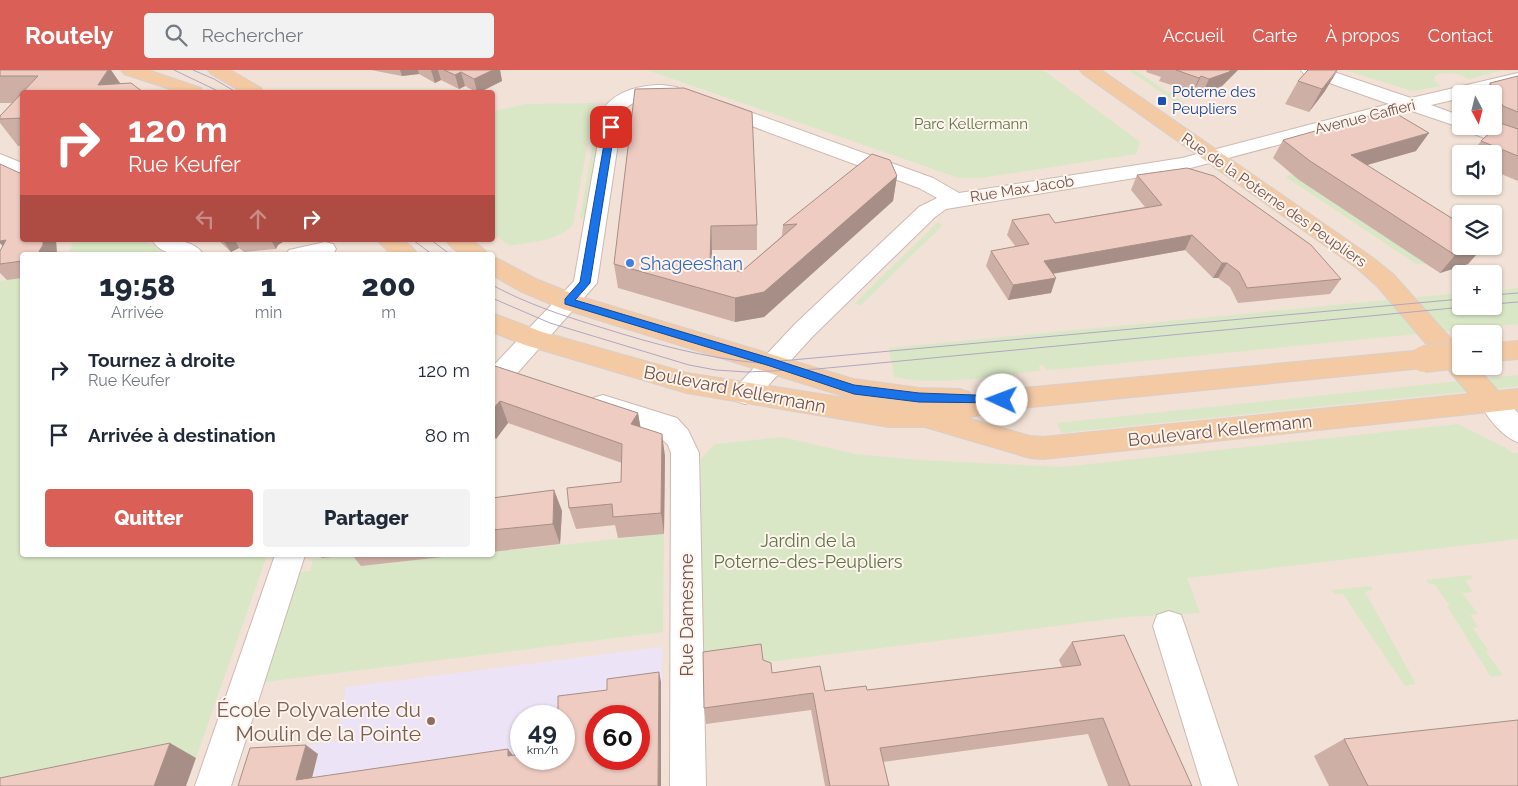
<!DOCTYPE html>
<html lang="fr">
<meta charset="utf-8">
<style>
body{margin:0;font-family:Raleway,sans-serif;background:#f2f2f3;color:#1f2937;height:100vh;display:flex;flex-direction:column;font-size:19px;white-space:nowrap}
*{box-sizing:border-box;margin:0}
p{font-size:16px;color:#747a83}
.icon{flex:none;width:28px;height:28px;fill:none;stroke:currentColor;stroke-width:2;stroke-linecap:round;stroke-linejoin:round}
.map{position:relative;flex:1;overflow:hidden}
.side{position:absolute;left:20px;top:182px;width:475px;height:305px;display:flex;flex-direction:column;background:#fff;border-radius:5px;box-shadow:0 1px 4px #0004}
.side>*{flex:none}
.banner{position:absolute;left:20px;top:20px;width:475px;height:152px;border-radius:5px;box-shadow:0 1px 4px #0004;background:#da5f56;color:#fff;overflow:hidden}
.needle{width:32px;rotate:173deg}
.fabs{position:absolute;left:1452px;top:15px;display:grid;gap:10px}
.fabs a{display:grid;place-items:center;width:50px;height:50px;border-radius:5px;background:#fff;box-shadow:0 1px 4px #0004;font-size:25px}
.speed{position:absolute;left:510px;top:635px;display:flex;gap:10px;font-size:25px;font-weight:700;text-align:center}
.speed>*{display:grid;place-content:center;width:65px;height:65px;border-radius:50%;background:#fff;box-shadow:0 1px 4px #0004;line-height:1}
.speed small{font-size:12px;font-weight:400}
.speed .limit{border:8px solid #d22;background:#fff;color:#111}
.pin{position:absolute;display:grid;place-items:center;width:42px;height:42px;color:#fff;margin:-21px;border-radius:10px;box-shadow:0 2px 8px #0006}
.me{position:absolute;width:55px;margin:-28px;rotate:272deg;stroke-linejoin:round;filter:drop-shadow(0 0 4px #0008)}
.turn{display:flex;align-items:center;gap:18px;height:105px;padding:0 25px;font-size:22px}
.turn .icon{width:65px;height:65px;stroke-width:2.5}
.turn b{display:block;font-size:35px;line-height:42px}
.lanes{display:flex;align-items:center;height:48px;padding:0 25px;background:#0003;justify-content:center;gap:25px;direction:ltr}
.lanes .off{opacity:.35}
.eta{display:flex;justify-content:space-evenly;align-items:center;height:85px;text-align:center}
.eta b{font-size:30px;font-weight:800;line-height:35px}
.cta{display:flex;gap:10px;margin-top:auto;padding:10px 25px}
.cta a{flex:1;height:58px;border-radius:5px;background:#da5f56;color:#fff;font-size:20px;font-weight:800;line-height:58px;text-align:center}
.cta a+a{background:#f2f2f3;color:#1f2937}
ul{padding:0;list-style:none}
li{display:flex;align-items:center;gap:15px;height:65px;padding:0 25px}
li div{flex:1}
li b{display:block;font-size:19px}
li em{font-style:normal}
header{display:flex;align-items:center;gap:30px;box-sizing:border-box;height:70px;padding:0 25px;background:#da5f56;color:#fff}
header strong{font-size:24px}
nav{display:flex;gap:28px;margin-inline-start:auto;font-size:18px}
.search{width:350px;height:45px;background:#f2f2f3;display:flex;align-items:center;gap:12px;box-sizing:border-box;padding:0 18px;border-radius:5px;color:#747a83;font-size:19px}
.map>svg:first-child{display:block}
</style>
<header>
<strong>Routely</strong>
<div class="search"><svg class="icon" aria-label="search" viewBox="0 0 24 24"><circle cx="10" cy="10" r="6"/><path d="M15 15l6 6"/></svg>Rechercher</div>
<nav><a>Accueil</a><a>Carte</a><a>À propos</a><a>Contact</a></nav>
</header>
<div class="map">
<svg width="1518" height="716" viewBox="0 0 1518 716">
<rect width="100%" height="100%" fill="#fbf0e7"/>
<path fill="#f2e1d6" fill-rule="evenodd" d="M0 0H1518V716H0ZM22 22H492V170H22ZM1461 24H1494V56H1461ZM1461 84H1494V116H1461ZM1461 144H1494V176H1461ZM22 185H492V485H22ZM1461 204H1494V236H1461ZM1461 264H1494V296H1461ZM521 646H564V689H521ZM596 646H639V689H596Z"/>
<path fill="#ede3f7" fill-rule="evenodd" d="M662 577 661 716H255L266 682 336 671 346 617ZM521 646H564V689H521ZM596 646H639V689H596Z"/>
<path fill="#d9e7c6" d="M647 0H1043L1140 72 1136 84 981 108H959Z
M1128 0H1135L1189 36 1186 39Z
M1345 0H1504L1469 9 1457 4 1440 3 1434 7 1435 11 1441 16 1412 21Z
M595 33 573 154C560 171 530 172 510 176L493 164V41L527 34Z
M598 45H603L586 148H580Z
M1292 104 1426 194H1416L1286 107Z
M938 152 943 155 860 236 855 233Z
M74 170H143L174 185H68Z
M22 208V485H267L196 688 59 716H0V211Z
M1518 218V254L1083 297 1047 300 1043 295 1039 296 1040 301C997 305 936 317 894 307L889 278 1461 223V236H1494V221Z
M1518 305V316L1513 317 1062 363 1057 353Z
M1458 354 1506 378 1512 383H1518V469L1187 508 1200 543 1127 547 703 600 701 389 715 374 782 367 855 384 919 390 1062 397Z
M664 464 663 562 264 612 300 502 310 501 313 489 333 487 334 485H363L361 496 461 485H492L493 482Z
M1470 505 1473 509 1465 510 1473 522 1462 523 1478 544 1470 545 1478 557 1473 558 1489 581 1486 582 1503 605 1491 607 1447 536H1450L1434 514H1429L1426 510Z
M1371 516 1373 520 1365 522 1416 614 1405 616 1343 524H1335L1332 520Z"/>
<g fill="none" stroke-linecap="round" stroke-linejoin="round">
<g stroke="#ceb9b1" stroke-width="2">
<path id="minor" d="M1301 0H1328L1411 28 1518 3V15L1479 24H1461V28L1431 35 1461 46V56H1489L1518 68V81L1464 60 1462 58 1409 40 1183 100 946 139 935 147 813 266 754 331 745 334 736 331 732 324 736 317 795 254 919 137 937 128 919 118 711 41 708 37 711 33 718 31 725 33 933 108 959 123 1182 88 1389 34 1304 4Z
M662 15 677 17 679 21 677 25C655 30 643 24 623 40L597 213 512 309 503 312 494 309V295L574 211 604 38C617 20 642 15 662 15Z
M0 84 22 93V107L0 98Z
M152 170C170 170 193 168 204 185 186 185 163 188 152 170Z
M325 172 333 174 336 179 333 184 286 185 289 180Z
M1492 322 1501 325 1518 343V372C1502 367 1487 347 1479 332L1483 325Z
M603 325 677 348 688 360 699 383 706 716H670L671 383 668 375 657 364 593 342 590 335 593 328Z
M275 485H305L231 716H195Z
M1169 541 1181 545 1185 556 1238 716H1202L1153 556 1157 545Z"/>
</g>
<g stroke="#d8cfcd" stroke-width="2">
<path id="major" d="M121 0H148L201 18 203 22H179L124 4Z
M208 0H230L261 18 263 22H242L211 4Z
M1080 0H1101L1373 188 1393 204 1461 280V296H1476L1498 321 1518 319V339L1043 389 1030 388 925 357H889L687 323 525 275 492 262V243L542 262 687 303 889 335 901 336 853 329 560 238 520 221 492 205V187L500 190 536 209 578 226 853 309 919 318 960 319 969 322 972 326 1002 320 1424 280 1433 282 1437 289 1433 296 1424 298 1002 340 967 348 1030 366 1043 367 1469 324 1377 216 1357 198 1083 4Z
M377 170C395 170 407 167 418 185H392Z
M446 170C463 170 478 168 488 185 471 185 456 187 446 170Z
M1518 271V289L1494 291V273Z"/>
</g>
<use href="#minor" fill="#fff" fill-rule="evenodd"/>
<use href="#major" fill="#f4caa5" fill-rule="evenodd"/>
<path stroke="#b1a6c4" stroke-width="1" d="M174 0 220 22
M193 0 214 9 236 22
M413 170 433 185
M431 170 451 185
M492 215C527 234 564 246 603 258 654 274 705 288 759 293L1461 229
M1494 225 1518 223
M492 228 550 253 689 295 716 300 747 302 817 299 1474 236
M1494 234 1518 232"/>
<g stroke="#d8cfcd" stroke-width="28" stroke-linecap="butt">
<path id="major-bridge" d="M1424 289 1461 285"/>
</g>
<use href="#major-bridge" stroke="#f4caa5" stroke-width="26"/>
</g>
<path fill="#cdafa6" d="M0 0H111L120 13 22 22V76H18L0 53V46L12 33H0Z
M371 0H500L502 11 480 22H476L465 16 459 19 441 10 435 13 419 4 402 6Z
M1147 0H1238L1222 16 1202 24 1194 21 1193 22 1159 11 1161 7 1146 2Z
M1308 0 1325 21 1309 42 1285 34 1298 11Z
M1518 6V111L1494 101V84H1471L1481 71 1496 57 1494 56V24H1482L1490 13Z
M635 19 757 155V180H712V194L741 202 782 166 783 155 897 106 893 131 764 247 735 252 618 218 614 194Z
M1283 70 1416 81 1367 95 1461 176H1484L1468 194 1440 203 1299 110 1273 88Z
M0 94 22 170H56L57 185H22V208L7 210 0 203V181L3 176 0 173Z
M1137 105 1341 209 1330 224 1238 233 1230 217 1218 208H1213L1185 180 1053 204 1051 223 1008 230 986 196 991 181 1016 177 1007 165 1012 150 1055 153 1145 137 1131 120Z
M218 170H286L278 175 276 179 244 182 239 178 231 182Z
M492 295 638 343 640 357 665 386 664 464 618 468 615 455 576 459 569 438 621 412 622 393 508 353 496 369 492 368Z
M554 420 562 441 560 474 492 482V428Z
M319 485H461L361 496 352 485 322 488Z
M1072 572 1192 716H1108L1088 664 883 692 889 716H825L811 640 706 654 704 638 763 590 772 603 825 621 867 620 1062 597 1059 590Z
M1344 669 1518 716H1329L1314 686Z"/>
<path fill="#a78f87" d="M108 0H111L126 22 98 15Z
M400 0H418L419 4 402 6Z
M431 0H438L441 10 435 13Z
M493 0H500L502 11 480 22H477L474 9Z
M1231 0H1238L1222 16 1202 24 1209 9Z
M1338 0 1325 21 1309 42 1322 19Z
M461 2 465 16 459 19 455 5Z
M1201 6 1194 21 1193 22 1199 8Z
M1429 63 1416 81 1339 103 1351 85Z
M897 106 893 131 764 247 735 252V228Z
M711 156 712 180V218L710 193Z
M1192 165 1185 180 1039 206 1044 191Z
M6 170 12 186 0 173V171Z
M43 170H56L57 185H37Z
M223 170H235L239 178 231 182Z
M271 170H286L278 175 276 179Z
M1482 176H1484L1468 194 1440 203 1455 185Z
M1222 193H1227L1218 208H1213Z
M1056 208 1051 223 1008 230 1013 215Z
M500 331 508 353 496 369 492 361V340Z
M638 343 642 365 631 354Z
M662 364 665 386 664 464 661 443Z
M554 420 562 441 560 474 553 454Z
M659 602 661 612V716H658Z
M170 673 196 688 186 716H154Z
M306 675 318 684 310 716 296 710Z
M508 679 515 688 508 686Z"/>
<path fill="#eeccc1" stroke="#a78f87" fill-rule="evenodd" d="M0 0H108L98 15 131 13 143 22H22V48L0 49V46L38 6H0Z
M444 0H493L474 9 461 2 455 5Z
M1176 0H1231L1229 2 1209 9 1201 6 1199 8Z
M1308 0H1337L1322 19 1298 11Z
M1518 6V42L1503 36 1490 13Z
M684 18 752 42 757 155 711 156 710 193 741 202 797 154 783 155 872 84 890 90 897 106 764 222 735 228 614 194 635 19Z
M1390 40 1429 63 1351 85 1461 154V176H1482L1455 185 1310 91 1283 70Z
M1500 53 1518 59V86L1481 71Z
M0 94 22 104V170H43V175L37 185H22V191L0 194V181L6 170 0 171Z
M1187 98 1214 106 1311 175 1341 209 1247 218 1239 202 1227 193H1222L1192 165 1044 191 1056 208 1013 215 991 181 1029 174 1012 150 1049 144 1055 153 1162 135 1137 105Z
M492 295 638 343 631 354 662 364 661 443 613 447 612 434 569 438 567 418 621 412 622 374 500 331 492 340Z
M554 420 553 454 492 460V428Z
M1124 565 1192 716H1130L1103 648 880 678 889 716H830L813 623 704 638 703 582 761 574 763 590 771 593 772 603 820 596 825 621 866 616 867 620 1081 595 1072 572Z
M659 602 658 716H238L250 678 306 675 296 710 508 679V686L521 684V689H564V646H558V626L607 620V609ZM596 646H639V689H596Z
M1518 650V716H1368L1344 669Z
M170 673 154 716H0V708Z"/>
<path fill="#1a73e8" stroke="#114b97" d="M611 55 615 57 590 213 575 230 773 289 854 315 919 323 1002 326 1006 327 1007 330 1006 333 919 332 854 324 770 296 565 234V229L580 212 607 57Z"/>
<rect fill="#1a4fb4" stroke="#fef4ed" stroke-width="2" x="1157" y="26" width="10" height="10" rx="2.5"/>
<circle fill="#3f7fe0" stroke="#fef4ed" stroke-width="2" cx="630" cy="193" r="5"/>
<circle fill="#8d6e63" stroke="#fef4ed" stroke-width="2" cx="431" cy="651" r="5"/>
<g text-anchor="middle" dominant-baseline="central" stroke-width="4" stroke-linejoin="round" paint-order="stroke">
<g font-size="15" fill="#164399" stroke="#fef4ed" text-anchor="start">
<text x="1172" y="22">Poterne des<tspan x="1172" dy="17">Peupliers</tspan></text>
</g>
<g font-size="15" fill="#72554d" stroke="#fef4ed">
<text transform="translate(1365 47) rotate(-14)">Avenue Caffieri</text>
<text transform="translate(1022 119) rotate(-9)">Rue Max Jacob</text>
<text transform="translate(1274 130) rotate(35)">Rue de la Poterne des Peupliers</text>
</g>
<g font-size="15" fill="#5c7746" stroke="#fef4ed">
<text x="971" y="54">Parc Kellermann</text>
</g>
<g font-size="18" fill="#366cbe" stroke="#fef4ed" text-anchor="start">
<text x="640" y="193">Shageeshan</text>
</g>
<g font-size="18" fill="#72554d" stroke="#fef4ed">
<text transform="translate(735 319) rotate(11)">Boulevard Kellermann</text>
<text transform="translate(1220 360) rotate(-6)">Boulevard Kellermann</text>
<text transform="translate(686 545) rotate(-90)">Rue Damesme</text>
</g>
<g font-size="18" fill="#5c7746" stroke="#fef4ed">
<text x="808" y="470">Jardin de la<tspan x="808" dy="21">Poterne-des-Peupliers</tspan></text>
</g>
<g font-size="21" fill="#785e54" stroke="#fef4ed" text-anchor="end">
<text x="421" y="639">École Polyvalente du<tspan x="421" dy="24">Moulin de la Pointe</tspan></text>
</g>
</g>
</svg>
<div class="fabs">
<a><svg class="needle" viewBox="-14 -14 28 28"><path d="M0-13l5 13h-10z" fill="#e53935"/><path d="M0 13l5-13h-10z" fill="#747a83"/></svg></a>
<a><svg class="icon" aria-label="sound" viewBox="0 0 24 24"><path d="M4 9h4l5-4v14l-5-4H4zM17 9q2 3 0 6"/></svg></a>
<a><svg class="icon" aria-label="layers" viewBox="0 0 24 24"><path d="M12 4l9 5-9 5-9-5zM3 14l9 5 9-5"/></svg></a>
<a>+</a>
<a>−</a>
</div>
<div class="speed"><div>49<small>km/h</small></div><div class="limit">60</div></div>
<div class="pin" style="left:611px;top:57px;background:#d93025"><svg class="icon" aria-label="arrive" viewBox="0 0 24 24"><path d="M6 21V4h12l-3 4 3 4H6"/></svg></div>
<svg class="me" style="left:1002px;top:330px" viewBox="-20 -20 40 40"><circle r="19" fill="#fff"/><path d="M0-13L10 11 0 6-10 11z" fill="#1a73e8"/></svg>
<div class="banner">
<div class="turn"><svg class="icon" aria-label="right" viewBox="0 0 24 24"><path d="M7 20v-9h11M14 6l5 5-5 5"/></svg><div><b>120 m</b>Rue Keufer</div></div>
<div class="lanes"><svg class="icon off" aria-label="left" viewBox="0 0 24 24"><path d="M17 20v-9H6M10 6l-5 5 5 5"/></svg><svg class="icon off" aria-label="ahead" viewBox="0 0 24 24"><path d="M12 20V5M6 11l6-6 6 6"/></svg><svg class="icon" aria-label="right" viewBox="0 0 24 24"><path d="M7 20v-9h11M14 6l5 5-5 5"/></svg></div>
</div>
<section class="side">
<div class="eta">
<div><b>19:58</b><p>Arrivée</p></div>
<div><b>1</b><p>min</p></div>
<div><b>200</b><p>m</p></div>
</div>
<ul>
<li><svg class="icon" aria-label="right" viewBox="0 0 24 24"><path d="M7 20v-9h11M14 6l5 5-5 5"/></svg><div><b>Tournez à droite</b><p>Rue Keufer</p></div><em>120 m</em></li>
<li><svg class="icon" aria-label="arrive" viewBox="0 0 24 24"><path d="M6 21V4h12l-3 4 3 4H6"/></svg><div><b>Arrivée à destination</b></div><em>80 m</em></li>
</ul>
<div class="cta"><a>Quitter</a><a>Partager</a></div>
</section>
</div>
